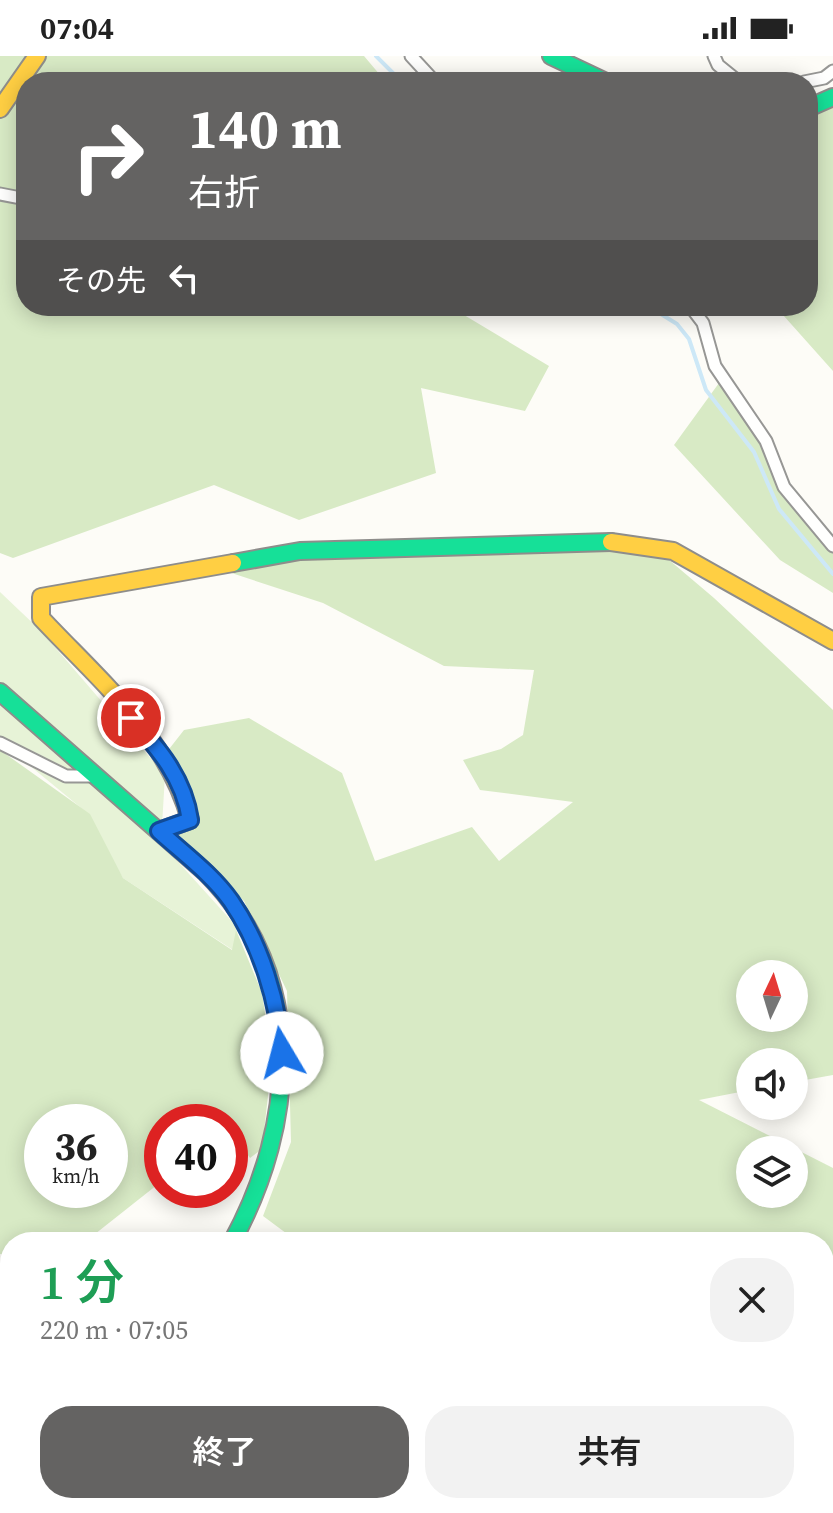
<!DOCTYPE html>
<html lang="ja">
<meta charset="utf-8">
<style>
body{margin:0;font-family:"Source Serif 4","Noto Sans JP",serif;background:#f2f2f2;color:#222;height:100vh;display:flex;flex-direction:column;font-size:30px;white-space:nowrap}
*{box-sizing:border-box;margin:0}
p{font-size:26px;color:#767676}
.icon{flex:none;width:44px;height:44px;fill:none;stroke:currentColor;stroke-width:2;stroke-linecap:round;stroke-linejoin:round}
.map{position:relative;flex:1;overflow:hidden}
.details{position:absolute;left:0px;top:1176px;width:834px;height:282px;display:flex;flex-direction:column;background:#fff;border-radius:32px 32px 0 0;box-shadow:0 4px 20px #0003}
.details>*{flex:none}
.hud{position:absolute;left:16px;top:16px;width:802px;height:244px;border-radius:32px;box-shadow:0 4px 20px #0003;background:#646362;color:#fff;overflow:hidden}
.needle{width:52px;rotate:4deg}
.buttons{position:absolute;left:736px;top:904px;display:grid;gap:16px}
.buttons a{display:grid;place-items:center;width:72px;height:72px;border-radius:50%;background:#fff;box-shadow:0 4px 20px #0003;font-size:40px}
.speed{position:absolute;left:24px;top:1048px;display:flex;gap:16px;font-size:40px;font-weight:700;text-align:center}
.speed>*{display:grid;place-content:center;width:104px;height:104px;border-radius:50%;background:#fff;box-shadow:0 4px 20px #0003;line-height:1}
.speed small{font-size:20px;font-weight:400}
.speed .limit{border:12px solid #d22;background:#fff;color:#111}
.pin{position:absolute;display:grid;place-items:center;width:68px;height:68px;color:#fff;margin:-34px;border:4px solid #fff;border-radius:50%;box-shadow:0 2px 8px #0007}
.me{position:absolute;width:88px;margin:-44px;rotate:352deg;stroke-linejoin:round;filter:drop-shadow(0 0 6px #0008)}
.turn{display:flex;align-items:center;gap:28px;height:168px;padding:0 40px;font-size:36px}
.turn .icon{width:104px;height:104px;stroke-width:2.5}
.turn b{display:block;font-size:56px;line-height:68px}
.then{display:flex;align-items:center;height:76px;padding:0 40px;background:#0003;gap:16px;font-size:30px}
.round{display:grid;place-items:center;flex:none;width:84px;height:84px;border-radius:32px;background:#f2f2f2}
.head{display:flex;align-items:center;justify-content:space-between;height:136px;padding:0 40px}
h1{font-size:48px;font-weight:600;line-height:60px;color:#1e9e55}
.action{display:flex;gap:16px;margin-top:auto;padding:16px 40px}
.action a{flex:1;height:92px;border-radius:32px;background:#646362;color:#fff;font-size:32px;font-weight:600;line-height:92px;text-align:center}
.action a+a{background:#f2f2f2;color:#222}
.status{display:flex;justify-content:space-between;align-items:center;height:56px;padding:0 40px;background:#fff;direction:ltr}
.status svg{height:22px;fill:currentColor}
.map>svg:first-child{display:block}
</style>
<div class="status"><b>07:04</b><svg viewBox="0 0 49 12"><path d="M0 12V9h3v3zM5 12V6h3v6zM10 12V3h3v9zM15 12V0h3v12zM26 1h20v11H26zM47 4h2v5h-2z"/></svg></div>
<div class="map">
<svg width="833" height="1457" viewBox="0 0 833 1457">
<rect width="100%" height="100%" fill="#fdfcf7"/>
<path fill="#e7f3d7" d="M0 536 41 575 165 719 161 787 237 871 233 894 123 822 80 751 12 695 0 693Z"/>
<path fill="#d8eac5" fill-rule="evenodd" d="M0 0H364L386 26H26V250H449L549 310 525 355 421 332 436 417 299 464 214 429 13 502 0 497Z
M833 49V315L775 250H808V59Z
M719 327 757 373 778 425 801 461 833 496V537L780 504 674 389Z
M655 492 714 542 833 654V1019L794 1026V1006H750V1034L699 1044 833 1112V1457H631L640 1448H824V1186H298L263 1160 291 1086 287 935 244 845 166 772 189 764 166 697 184 674 249 662 342 717 375 805 472 771 499 805 573 746 480 734 463 704 501 693 523 679 534 614 444 610 323 547 210 510 329 494ZM750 918H794V962H750ZM750 1094H794V1138H750Z
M0 694 90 758 123 822 232 894 236 874 262 937 272 1004 262 1093 250 1102 230 1073V1066H162V1125L95 1178 77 1186H10V1199L0 1198ZM110 1066V1134H42V1066Z
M291 1448H412L408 1457H290Z"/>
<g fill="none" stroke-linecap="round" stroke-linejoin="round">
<path stroke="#cde8f7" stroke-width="4" d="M376 0 402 26
M648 250 677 268 689 283 706 334 754 396 779 453 833 518"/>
<g stroke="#979795" stroke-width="15">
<path id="street" d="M411 0 435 26
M714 0 718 9 739 26
M804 26 824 22 833 15
M0 138 26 143
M690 250 703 267 715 310 766 385 784 431 833 490
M0 687 66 720H98
M824 1397 833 1392
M611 1457 628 1448"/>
</g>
<g stroke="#8e8d8b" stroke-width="20">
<path id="fast" d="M551 0 606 26
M808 52 833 41
M233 507 300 495 611 486
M0 636 205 816C308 919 297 1067 232 1186"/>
</g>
<g stroke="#8e8d8b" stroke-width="20">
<path id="slow" d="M0 53 37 0
M611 486 673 495 833 585
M159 775 190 764C168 681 98 623 41 562V541L233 507"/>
</g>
<g stroke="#8e8d8b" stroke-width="20">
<path id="jam" d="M0 1385 10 1378"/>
</g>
<use href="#street" stroke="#fffffe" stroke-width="11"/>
<use href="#fast" stroke="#16e098" stroke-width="16"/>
<use href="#slow" stroke="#ffcf43" stroke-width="16"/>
<use href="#jam" stroke="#f24e42" stroke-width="16"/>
</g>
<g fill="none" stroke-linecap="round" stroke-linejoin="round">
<g stroke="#114b97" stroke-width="20">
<path id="route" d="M131 662C158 692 184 722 190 764L159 775C183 797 212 818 231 845 261 889 278 945 282 997"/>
</g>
<use href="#route" stroke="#1a73e8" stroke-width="14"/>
</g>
</svg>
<div class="buttons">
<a><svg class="needle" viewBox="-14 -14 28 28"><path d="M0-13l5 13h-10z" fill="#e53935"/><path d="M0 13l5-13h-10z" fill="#767676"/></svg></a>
<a><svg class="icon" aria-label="sound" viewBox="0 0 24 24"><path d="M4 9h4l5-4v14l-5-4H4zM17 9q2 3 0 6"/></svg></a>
<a><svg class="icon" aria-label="layers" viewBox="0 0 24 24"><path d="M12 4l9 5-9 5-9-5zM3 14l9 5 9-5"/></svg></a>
</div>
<div class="speed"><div>36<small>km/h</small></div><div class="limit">40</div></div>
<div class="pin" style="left:131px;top:662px;background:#d93025"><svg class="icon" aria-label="arrive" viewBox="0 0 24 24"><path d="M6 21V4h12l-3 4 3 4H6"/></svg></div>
<svg class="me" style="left:282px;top:997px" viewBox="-20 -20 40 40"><circle r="19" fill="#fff"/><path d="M0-13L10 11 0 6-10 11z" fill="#1a73e8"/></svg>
<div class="hud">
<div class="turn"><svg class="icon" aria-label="right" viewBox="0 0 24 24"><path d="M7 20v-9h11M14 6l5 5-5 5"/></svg><div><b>140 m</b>右折</div></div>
<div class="then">その先<svg class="icon" aria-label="left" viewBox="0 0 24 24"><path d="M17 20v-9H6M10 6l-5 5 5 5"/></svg></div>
</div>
<section class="details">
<div class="head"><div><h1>1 分</h1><p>220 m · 07:05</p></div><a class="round"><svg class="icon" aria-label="close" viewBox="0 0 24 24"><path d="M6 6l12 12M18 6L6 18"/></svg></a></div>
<div class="action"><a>終了</a><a>共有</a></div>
</section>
</div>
